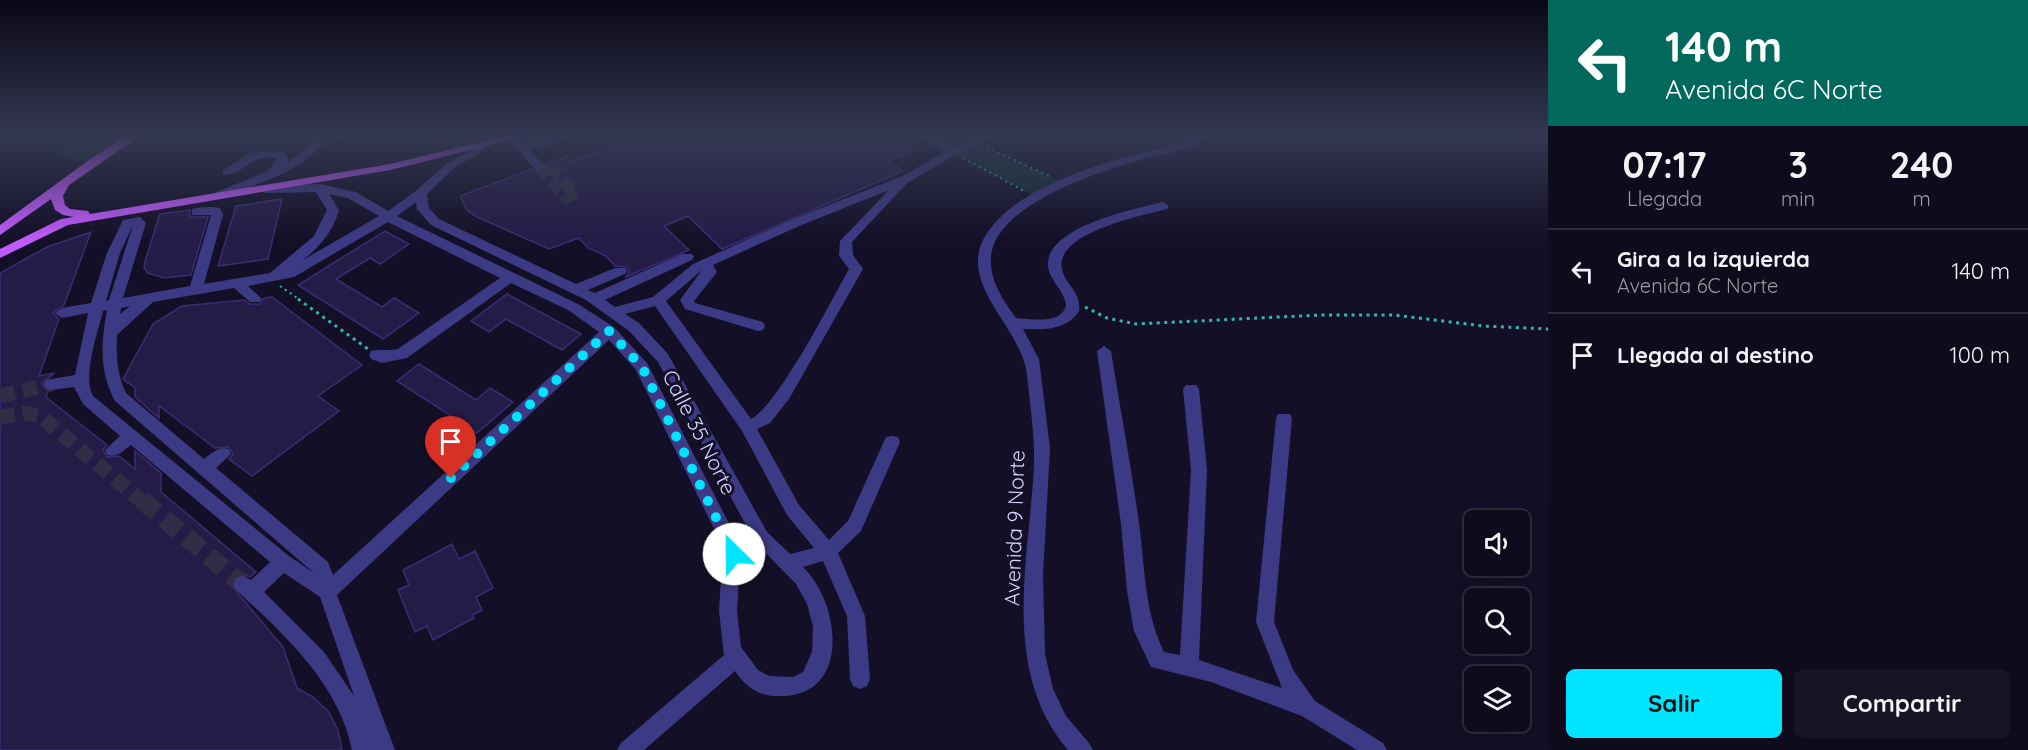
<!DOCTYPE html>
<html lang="es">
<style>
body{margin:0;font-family:Quicksand,sans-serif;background:#171425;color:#f1f3f6;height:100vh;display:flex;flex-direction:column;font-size:22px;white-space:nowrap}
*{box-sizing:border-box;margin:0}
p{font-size:20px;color:#9b9ba3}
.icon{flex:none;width:33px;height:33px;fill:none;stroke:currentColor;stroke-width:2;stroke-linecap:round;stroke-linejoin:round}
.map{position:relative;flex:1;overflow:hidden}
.details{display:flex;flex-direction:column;background:#0e0b1c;width:480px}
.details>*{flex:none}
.top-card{background:#00695c;color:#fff;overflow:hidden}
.controls{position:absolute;left:1464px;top:510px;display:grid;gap:12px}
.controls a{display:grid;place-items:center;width:66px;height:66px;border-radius:9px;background:#0e0b1c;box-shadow:0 6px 24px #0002,0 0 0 2px #2e2b3b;font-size:30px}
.pin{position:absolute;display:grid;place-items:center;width:51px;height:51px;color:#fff;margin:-62px -26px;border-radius:50% 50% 50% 0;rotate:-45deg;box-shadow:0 0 6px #0007}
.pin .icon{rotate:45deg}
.me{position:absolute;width:66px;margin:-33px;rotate:337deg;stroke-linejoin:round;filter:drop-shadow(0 0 4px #0008)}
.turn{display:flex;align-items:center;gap:21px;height:126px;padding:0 18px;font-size:27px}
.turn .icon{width:78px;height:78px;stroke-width:2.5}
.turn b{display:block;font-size:42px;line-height:51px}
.eta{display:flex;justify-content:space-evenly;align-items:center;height:102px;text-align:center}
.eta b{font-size:36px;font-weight:700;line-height:42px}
.cta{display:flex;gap:12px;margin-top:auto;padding:12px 18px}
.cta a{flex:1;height:69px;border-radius:9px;background:#00e5ff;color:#111;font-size:24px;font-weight:700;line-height:69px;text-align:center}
.cta a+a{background:#171425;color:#f1f3f6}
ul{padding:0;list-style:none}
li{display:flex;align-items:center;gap:18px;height:84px;padding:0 18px;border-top:2px solid #2e2b3b}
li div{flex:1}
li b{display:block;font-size:22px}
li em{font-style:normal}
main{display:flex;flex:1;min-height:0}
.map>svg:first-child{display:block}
</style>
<main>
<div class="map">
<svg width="1548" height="750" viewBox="0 0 1548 750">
<rect width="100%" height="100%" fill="#130f26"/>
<path fill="#12302f" d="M69 137H135C102 157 95 171 56 153Z
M922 137H966L1064 183 1038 198Z"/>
<path fill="#241b47" stroke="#3b2d73" stroke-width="1.5" d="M641 136H893L913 150 888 161 903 171 722 249 688 216 664 226 689 250 626 277 629 272 627 267 615 266 606 256 588 248 579 238 549 249 475 216 467 210 460 196 532 169 540 172 547 167 545 164 568 156 572 161Z
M282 199 268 259 218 266 236 206Z
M190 210V217H208L191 275 164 278 148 273 144 268 145 261 160 214Z
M385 231 409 244 380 264 370 258 336 279 382 307 394 298 419 313 383 339 298 285Z
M91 232 64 305 53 313 59 319 39 376 55 373 41 383 48 391 46 397 107 445 103 450 107 457 119 456 135 469V451L161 473V492L256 572 250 577 243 574 235 576 231 585 283 647 297 688 313 697 328 711 338 730 342 750H0V273L47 247Z
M507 294 581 334 562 350 506 319 489 332 471 321Z
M272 297 362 365 318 396 339 411 252 476 229 459 233 454 229 447 215 448 159 406V418L135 397V388L123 379 153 324 182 306 244 300 250 304H260L264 298Z
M419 364 476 400 490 388 513 402 477 433 397 381Z
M452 544 459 559 475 551 493 588 476 597 482 610 472 615 474 618 433 640 427 626 415 632 398 590 409 585 403 570Z"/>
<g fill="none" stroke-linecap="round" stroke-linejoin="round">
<path stroke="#312d47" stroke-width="13" stroke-dasharray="13 6" stroke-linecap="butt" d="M539 167 566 197 576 193 548 163"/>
<path stroke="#312d47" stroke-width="15" stroke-dasharray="15 8" stroke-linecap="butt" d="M0 396 51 384
M0 417 25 413 40 416 143 502"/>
<path stroke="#312d47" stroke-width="19" stroke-dasharray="19 10" stroke-linecap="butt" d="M142 500 242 584"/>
<path stroke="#2fb8b0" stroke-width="2" stroke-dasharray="2 4" stroke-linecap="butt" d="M987 147 1051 177
M963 158 1026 192
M280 286 300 300"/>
<path stroke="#2fb8b0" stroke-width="3" stroke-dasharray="3 4.5" stroke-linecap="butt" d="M298 299 368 349
M1085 307 1107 318 1136 324 1320 315H1394L1483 326 1548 329"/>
<path fill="#3d3a85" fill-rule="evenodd" d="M318 136H329C304 171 261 183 222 197L218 198 212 194 268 171 277 159C251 151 242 178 223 174V170L252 152H284L289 159 287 162 300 154Z
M331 136H346L333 143 327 140Z
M477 136H497L510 142 504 145Z
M554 136H572L546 146 529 149 545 167 539 170 535 169 511 142 517 139 523 142Z
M917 136H931L953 148 980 136H996L956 154 907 183 852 242 853 255 863 269 789 399 770 423 757 429 799 505 829 540 848 521 886 437 892 436 898 437 900 442 861 531 838 553 865 616 870 679 867 686 860 689 853 686 850 679 847 616 823 561 803 567C842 605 851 699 777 696 758 696 745 686 735 671L644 750H617L621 743 724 655 719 611 723 547 636 370 609 340 337 595 395 750H352C339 684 284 634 236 590L233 584 236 578 242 576 251 580 270 562 131 445C123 451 117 458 107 455L105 450 120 436 83 404 74 387 51 390 46 388 43 384 46 380 75 375 88 313 62 318 55 313 62 308 91 303 107 253 123 220 140 217 146 223 123 298 190 286 211 215H192V209C200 207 212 206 220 208L223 215 204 284 270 273 314 236 327 210 316 192 266 193 262 192V186L320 184 356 192 388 211 417 190 446 164 480 145 484 146V150L454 168 427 194 429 208 439 219 576 284 615 268H625L627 271 625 274 588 290 595 293 682 254H692L694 257 692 260 605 300 615 307 653 297 693 264 791 220 905 175 944 152ZM889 190 840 241 839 256 849 269C831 301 779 404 751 419L666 301 702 270 680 300 685 309 758 331 763 330 765 326 763 322 695 303 694 301 717 272 713 265 799 226ZM329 194 348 198 379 216 303 260C320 247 333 231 339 210ZM416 202 417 209 431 225 586 300 629 331 658 362 755 542 796 584 807 604 813 626 812 652 803 672 793 677 769 676 758 670 741 647 737 611 741 547 647 363 614 327 578 304 397 216ZM388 222 500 278 398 349C388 351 379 349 371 351L369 355 371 359 382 363 407 358 511 283 568 310 599 332 333 575 328 562 216 468 231 454 229 449C219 446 212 453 204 459L126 393C117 374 116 356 117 335L153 302 234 288 250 302H260L262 299 248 286 294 277ZM133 225 109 300 106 301 120 253ZM130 306 120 314 121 308ZM655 306 742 431 787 515 814 548 790 554 767 532 668 354 639 323 625 314ZM107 310C101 342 99 372 115 401L314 573 289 556 93 396C82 376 98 332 103 311ZM284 573 320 597 354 696 324 652 264 592Z
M1193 136H1207C1191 151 1164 154 1143 159 1101 171 996 204 991 256 989 280 1003 300 1016 318 1031 319 1062 325 1066 305 1064 290 1050 281 1048 267 1044 227 1134 209 1163 202L1169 206 1167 209C1143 215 1054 233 1062 269 1065 285 1082 292 1079 311 1067 330 1044 330 1023 329L1039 359 1050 448 1043 576 1045 654 1053 689 1066 716 1089 743 1093 750H1068C1000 670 1029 561 1034 466 1035 436 1030 405 1027 375 1023 329 958 286 984 238 1010 192 1084 169 1132 155 1152 150 1173 146 1193 136Z
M1104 346 1111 351C1120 408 1131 465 1139 523 1145 567 1144 611 1164 652L1180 655 1191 470 1183 389 1186 385H1196L1199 389 1207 470 1199 660 1282 688 1256 622 1276 418 1278 414H1290L1292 418 1274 622 1293 670 1315 701 1383 743 1387 750H1357L1302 716 1211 682 1151 667 1134 631 1127 591 1121 524 1097 351Z"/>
<path fill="#c25bff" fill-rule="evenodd" d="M126 136H140L69 185 63 196 65 205 70 209 88 211 90 214 390 164 506 136H527L390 170 68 225 0 258V249L61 219 74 217 63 215 55 210 51 199 0 235V225L89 160Z"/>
</g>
<linearGradient id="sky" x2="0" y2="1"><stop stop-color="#0a0815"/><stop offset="0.56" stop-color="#333752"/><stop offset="1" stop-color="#333752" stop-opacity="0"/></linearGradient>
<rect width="1548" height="242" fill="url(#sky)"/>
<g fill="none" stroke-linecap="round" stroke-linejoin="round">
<path stroke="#00e5ff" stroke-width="10" stroke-dasharray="0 18" d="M451 478 609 331 642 367 734 554"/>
</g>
<g text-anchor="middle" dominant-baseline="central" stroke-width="6" stroke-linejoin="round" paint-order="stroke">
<g font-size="21" fill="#d9d4ff" stroke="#130f26">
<text transform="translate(700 432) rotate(63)">Calle 35 Norte</text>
<text transform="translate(1014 528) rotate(-88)">Avenida 9 Norte</text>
</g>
</g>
</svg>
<div class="controls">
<a><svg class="icon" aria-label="sound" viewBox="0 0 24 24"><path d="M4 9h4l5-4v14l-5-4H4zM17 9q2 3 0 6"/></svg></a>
<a><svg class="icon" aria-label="search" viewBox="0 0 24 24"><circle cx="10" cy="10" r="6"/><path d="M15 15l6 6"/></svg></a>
<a><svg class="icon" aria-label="layers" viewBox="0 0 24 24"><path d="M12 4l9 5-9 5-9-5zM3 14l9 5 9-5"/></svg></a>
</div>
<div class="pin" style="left:451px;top:478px;background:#d93025"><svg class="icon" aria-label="arrive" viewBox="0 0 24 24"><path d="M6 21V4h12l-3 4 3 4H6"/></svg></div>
<svg class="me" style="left:734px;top:554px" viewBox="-20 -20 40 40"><circle r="19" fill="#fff"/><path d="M0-13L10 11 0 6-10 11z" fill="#00e5ff"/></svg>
</div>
<section class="details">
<div class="top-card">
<div class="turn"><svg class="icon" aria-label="left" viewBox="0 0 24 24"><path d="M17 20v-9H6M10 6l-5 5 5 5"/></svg><div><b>140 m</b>Avenida 6C Norte</div></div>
</div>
<div class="eta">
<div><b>07:17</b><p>Llegada</p></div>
<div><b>3</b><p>min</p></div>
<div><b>240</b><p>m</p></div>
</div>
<ul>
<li><svg class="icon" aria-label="left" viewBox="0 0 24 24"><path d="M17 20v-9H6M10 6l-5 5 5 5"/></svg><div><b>Gira a la izquierda</b><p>Avenida 6C Norte</p></div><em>140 m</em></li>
<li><svg class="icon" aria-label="arrive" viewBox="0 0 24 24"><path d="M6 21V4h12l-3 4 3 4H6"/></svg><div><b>Llegada al destino</b></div><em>100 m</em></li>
</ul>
<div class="cta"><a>Salir</a><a>Compartir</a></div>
</section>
</main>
